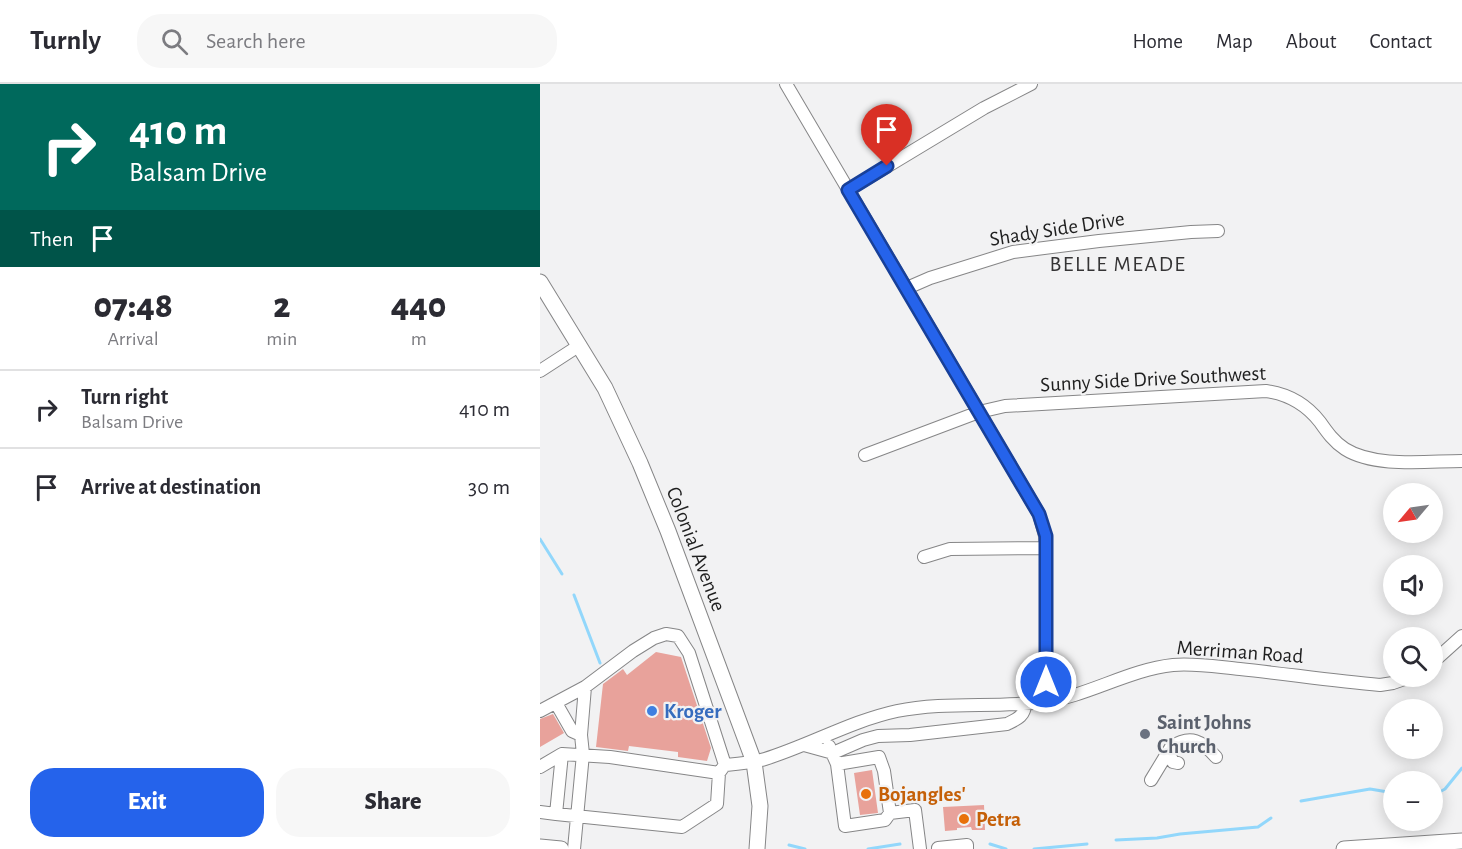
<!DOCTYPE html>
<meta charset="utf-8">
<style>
body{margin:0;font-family:"Alegreya Sans",sans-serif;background:#f7f7f7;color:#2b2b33;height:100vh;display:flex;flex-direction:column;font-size:22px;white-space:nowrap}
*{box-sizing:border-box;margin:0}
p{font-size:20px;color:#7c7c81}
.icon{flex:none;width:33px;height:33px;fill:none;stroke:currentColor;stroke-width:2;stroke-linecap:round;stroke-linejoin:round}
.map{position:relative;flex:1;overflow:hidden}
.side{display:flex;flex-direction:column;background:#fff;width:540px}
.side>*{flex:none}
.top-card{background:#00695c;color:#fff;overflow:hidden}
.needle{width:39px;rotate:241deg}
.controls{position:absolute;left:843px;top:399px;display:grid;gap:12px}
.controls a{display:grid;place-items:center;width:60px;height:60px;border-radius:50%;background:#fff;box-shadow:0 3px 15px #0003;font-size:30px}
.pin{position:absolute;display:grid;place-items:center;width:51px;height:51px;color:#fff;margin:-62px -26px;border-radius:50% 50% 50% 0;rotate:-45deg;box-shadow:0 0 6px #0007}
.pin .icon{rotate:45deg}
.me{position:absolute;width:66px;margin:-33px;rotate:0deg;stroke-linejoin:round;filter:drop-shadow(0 0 4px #0008)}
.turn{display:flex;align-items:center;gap:21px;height:126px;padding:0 30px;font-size:27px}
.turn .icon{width:78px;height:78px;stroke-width:2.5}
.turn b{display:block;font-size:42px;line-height:51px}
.then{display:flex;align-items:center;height:57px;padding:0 30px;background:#0003;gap:12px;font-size:22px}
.eta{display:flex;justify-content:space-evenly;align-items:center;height:102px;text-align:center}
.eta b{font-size:36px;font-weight:800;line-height:42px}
.action{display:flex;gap:12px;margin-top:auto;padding:12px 30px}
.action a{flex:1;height:69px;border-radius:24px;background:#2563eb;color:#fff;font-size:24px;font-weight:800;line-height:69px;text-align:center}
.action a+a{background:#f7f7f7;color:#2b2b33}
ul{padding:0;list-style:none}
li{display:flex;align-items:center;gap:18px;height:78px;padding:0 30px;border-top:2px solid #e1e1e2}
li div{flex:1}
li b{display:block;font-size:22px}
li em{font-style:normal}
header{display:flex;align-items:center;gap:36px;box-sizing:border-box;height:84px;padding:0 30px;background:#fff;border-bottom:2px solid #e1e1e2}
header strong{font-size:28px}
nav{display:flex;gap:33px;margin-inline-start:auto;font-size:21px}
.search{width:420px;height:54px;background:#f7f7f7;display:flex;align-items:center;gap:15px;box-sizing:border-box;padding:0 21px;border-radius:24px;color:#7c7c81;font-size:22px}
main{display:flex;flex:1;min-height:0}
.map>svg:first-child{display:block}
</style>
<header>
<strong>Turnly</strong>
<div class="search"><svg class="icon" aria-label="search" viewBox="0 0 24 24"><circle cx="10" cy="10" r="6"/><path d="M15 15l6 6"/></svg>Search here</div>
<nav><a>Home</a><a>Map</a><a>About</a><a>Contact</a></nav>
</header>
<main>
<section class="side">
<div class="top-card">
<div class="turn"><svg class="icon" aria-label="right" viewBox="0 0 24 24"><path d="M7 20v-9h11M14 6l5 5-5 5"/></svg><div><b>410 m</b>Balsam Drive</div></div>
<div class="then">Then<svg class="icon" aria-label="arrive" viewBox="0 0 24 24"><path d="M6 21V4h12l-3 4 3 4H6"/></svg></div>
</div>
<div class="eta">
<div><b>07:48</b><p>Arrival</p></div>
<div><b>2</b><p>min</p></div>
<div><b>440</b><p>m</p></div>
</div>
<ul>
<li><svg class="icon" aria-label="right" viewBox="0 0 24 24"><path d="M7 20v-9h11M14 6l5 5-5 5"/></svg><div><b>Turn right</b><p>Balsam Drive</p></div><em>410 m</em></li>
<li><svg class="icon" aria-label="arrive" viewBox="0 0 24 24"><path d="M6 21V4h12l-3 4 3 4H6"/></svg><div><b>Arrive at destination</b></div><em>30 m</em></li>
</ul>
<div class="action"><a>Exit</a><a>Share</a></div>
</section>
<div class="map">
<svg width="922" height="765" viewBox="0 0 922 765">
<rect width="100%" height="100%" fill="#f2f2f3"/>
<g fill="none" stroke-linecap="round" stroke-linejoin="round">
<path stroke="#92d7fb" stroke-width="3" d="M0 455 22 490
M34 511 60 579
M892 712 905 705 922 684
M761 717 830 705 854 709
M576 756 617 754 640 750 718 743 731 734
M450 760 466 765
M249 761 265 765
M328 765 360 760
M494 765 547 760"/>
</g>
<path fill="#e8a29b" d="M116 568 141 573 171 664 167 677 138 673V668L89 662 88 667 56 663 63 600 83 585 87 591Z
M13 630 24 649 0 663V635Z
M332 686 338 729 320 731 314 689Z
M444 721 445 746H432L431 743 417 744V746L405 747 403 723Z"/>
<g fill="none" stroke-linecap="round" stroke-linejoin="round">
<g stroke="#868687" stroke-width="14">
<path id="minor" d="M246 0 499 430 505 452 506 464V618
M308 106 444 24 491 0
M367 204 390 194 473 168 559 157 651 148 678 147
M0 287 40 261
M325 371 439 328 465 322 726 307C748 310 766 320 780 338 787 348 794 358 805 365 835 384 887 377 922 377
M384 473 410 465 506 464
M892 579 922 552
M16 619 32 647 41 651
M0 627 45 603 93 567 114 554 126 550 138 552 149 569 185 681C198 680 212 679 225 675 270 661 311 637 357 627 405 617 454 624 502 618 547 613 587 586 633 581 655 579 678 583 700 585 747 590 794 597 840 601L853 599 873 592
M264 661 293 669 323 656 338 652 370 651 467 640C477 635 485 632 485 620
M289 662 297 680 305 742 345 736 350 729 375 726 380 765
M628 668 633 678 638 679
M297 680 339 673 344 687 350 729
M0 683 22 670
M611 696 631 663C651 650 662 657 676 673
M0 728 16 730 22 670 70 673 179 689
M16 730 142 743 177 720 179 689 184 682
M398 764 427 761V765
M34 765 43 670 41 651 45 603"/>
</g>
<g stroke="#868687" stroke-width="17">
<path id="major" d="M0 198 65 304 100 379 128 447 214 678 220 722 217 765
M0 763 21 765
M804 765 922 757"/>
</g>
<use href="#minor" stroke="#fff" stroke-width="12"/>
<use href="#major" stroke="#fff" stroke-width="15"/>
</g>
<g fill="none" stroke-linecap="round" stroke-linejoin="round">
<g stroke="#184099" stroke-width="15">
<path id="route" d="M347 82 308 106 499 430 506 452V598"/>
</g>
<use href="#route" stroke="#2563eb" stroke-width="10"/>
</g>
<circle fill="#3f7fe0" stroke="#f2f2f3" stroke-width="2" cx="112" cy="627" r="6"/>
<circle fill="#6b7280" stroke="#f2f2f3" stroke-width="2" cx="605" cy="650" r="6"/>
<g fill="#e8710a" stroke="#f2f2f3" stroke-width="2">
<circle cx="326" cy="710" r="6"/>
<circle cx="424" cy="735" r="6"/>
</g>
<g text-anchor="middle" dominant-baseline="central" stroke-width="4.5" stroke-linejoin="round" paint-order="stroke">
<g font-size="21" fill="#1f1f1f" stroke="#f2f2f3">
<text transform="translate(517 145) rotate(-9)">Shady Side Drive</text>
<text transform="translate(613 295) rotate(-3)">Sunny Side Drive Southwest</text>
<text transform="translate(156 465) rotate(69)">Colonial Avenue</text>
<text transform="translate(700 568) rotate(4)">Merriman Road</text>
</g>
<g font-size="21" font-weight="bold" fill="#366cbe" stroke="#f2f2f3" text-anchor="start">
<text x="124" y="627">Kroger</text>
</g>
<g font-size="21" font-weight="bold" fill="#5b616d" stroke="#f2f2f3" text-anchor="start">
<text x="617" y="638">Saint Johns<tspan x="617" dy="24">Church</tspan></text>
</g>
<g font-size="21" font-weight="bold" fill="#c56008" stroke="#f2f2f3" text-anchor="start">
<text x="338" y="710">Bojangles'</text>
<text x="436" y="735">Petra</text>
</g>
<g font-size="22" letter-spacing="1.5" fill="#353435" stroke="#f2f2f3">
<text x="578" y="180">BELLE MEADE</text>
</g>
</g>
</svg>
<div class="controls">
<a><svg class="needle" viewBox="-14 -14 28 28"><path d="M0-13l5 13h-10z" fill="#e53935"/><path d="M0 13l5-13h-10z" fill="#7c7c81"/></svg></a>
<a><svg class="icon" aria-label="sound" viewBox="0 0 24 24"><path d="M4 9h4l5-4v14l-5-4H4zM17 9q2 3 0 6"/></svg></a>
<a><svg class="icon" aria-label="search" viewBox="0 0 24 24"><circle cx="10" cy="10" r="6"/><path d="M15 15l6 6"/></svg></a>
<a>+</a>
<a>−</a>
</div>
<div class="pin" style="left:347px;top:82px;background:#d93025"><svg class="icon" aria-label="arrive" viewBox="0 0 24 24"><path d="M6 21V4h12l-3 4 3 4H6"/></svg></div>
<svg class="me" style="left:506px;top:598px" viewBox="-20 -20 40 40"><circle r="17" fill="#2563eb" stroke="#fff" stroke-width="3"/><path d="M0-11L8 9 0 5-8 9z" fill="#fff"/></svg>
</div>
</main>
